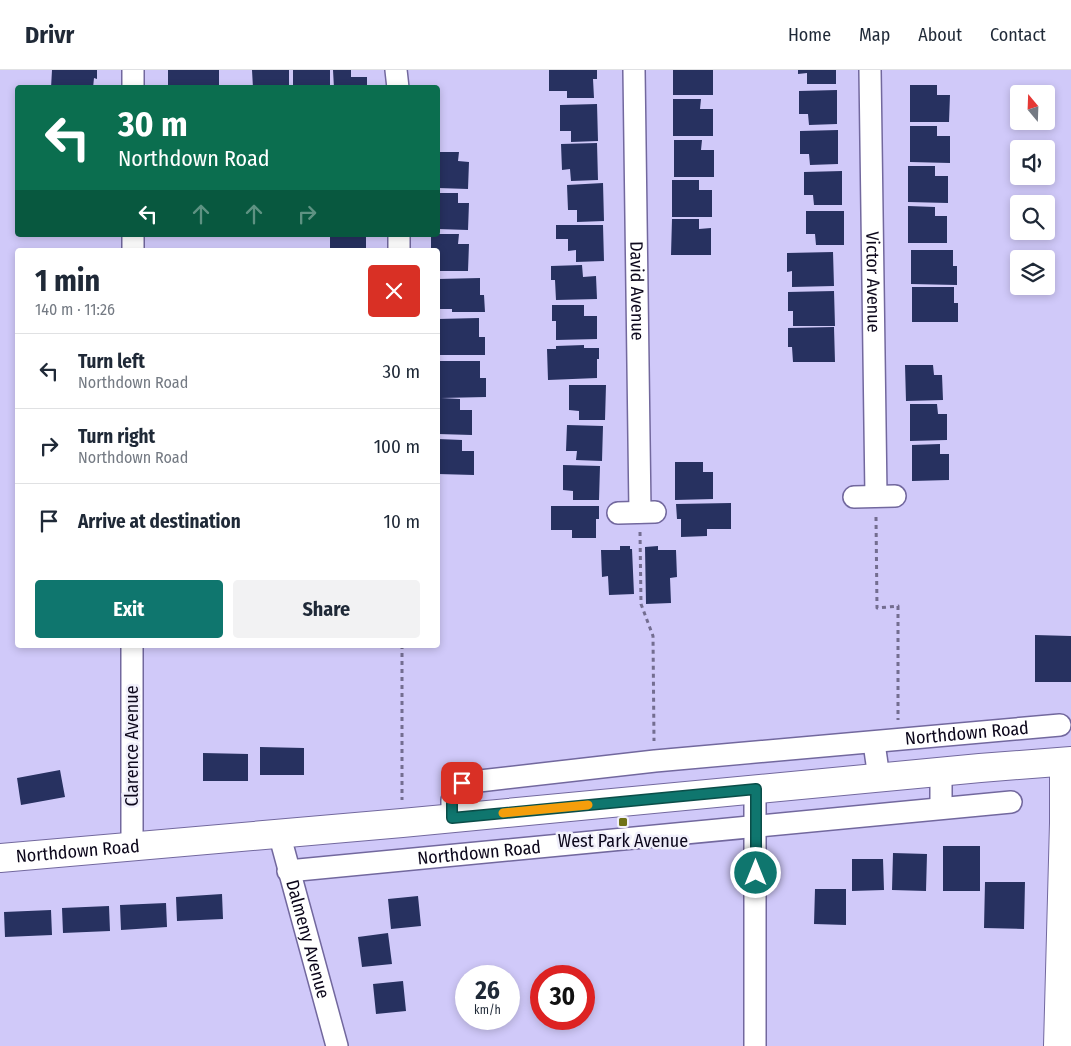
<!DOCTYPE html>
<meta charset="utf-8">
<style>
body{margin:0;font-family:"Fira Sans Condensed",sans-serif;background:#f2f2f3;color:#1f2937;height:100vh;display:flex;flex-direction:column;font-size:19px;white-space:nowrap}
*{box-sizing:border-box;margin:0}
p{font-size:16px;color:#747a83}
.icon{flex:none;width:28px;height:28px;fill:none;stroke:currentColor;stroke-width:2;stroke-linecap:round;stroke-linejoin:round}
.map{position:relative;flex:1;overflow:hidden}
.details{position:absolute;left:15px;top:178px;width:425px;height:400px;display:flex;flex-direction:column;background:#fff;border-radius:5px;box-shadow:0 2px 8px #0003}
.details>*{flex:none}
.guide{position:absolute;left:15px;top:15px;width:425px;height:152px;border-radius:5px;box-shadow:0 2px 8px #0003;background:#0b6e4f;color:#fff;overflow:hidden}
.needle{width:32px;rotate:341deg}
.buttons{position:absolute;left:1010px;top:15px;display:grid;gap:10px}
.buttons a{display:grid;place-items:center;width:45px;height:45px;border-radius:5px;background:#fff;box-shadow:0 2px 8px #0003;font-size:25px}
.speed{position:absolute;left:455px;top:895px;display:flex;gap:10px;font-size:25px;font-weight:700;text-align:center}
.speed>*{display:grid;place-content:center;width:65px;height:65px;border-radius:50%;background:#fff;box-shadow:0 2px 8px #0003;line-height:1}
.speed small{font-size:12px;font-weight:400}
.speed .limit{border:8px solid #d22;background:#fff;color:#111}
.pin{position:absolute;display:grid;place-items:center;width:42px;height:42px;color:#fff;margin:-21px;border-radius:10px;box-shadow:0 2px 8px #0006}
.me{position:absolute;width:55px;margin:-28px;rotate:0deg;stroke-linejoin:round;filter:drop-shadow(0 0 4px #0008)}
.turn{display:flex;align-items:center;gap:18px;height:105px;padding:0 20px;font-size:22px}
.turn .icon{width:65px;height:65px;stroke-width:2.5}
.turn b{display:block;font-size:35px;line-height:42px}
.lanes{display:flex;align-items:center;height:48px;padding:0 20px;background:#0003;justify-content:center;gap:25px;direction:ltr}
.lanes .off{opacity:.35}
.round{display:grid;place-items:center;flex:none;width:52px;height:52px;border-radius:5px;background:#f2f2f3}
.headline{display:flex;align-items:center;justify-content:space-between;height:85px;padding:0 20px}
h1{font-size:30px;font-weight:700;line-height:38px}
.button{display:flex;gap:10px;margin-top:auto;padding:10px 20px}
.button a{flex:1;height:58px;border-radius:5px;background:#0f766e;color:#fff;font-size:20px;font-weight:700;line-height:58px;text-align:center}
.button a+a{background:#f2f2f3;color:#1f2937}
ul{padding:0;list-style:none}
li{display:flex;align-items:center;gap:15px;height:75px;padding:0 20px;border-top:1px solid #e0e1e3}
li div{flex:1}
li b{display:block;font-size:19px}
li em{font-style:normal}
header{display:flex;align-items:center;gap:30px;box-sizing:border-box;height:70px;padding:0 25px;background:#fff;border-bottom:1px solid #e0e1e3}
header strong{font-size:24px}
nav{display:flex;gap:28px;margin-inline-start:auto;font-size:18px}
.map>svg:first-child{display:block}
</style>
<header>
<strong>Drivr</strong>
<nav><a>Home</a><a>Map</a><a>About</a><a>Contact</a></nav>
</header>
<div class="map">
<svg width="1071" height="976" viewBox="0 0 1071 976">
<rect width="100%" height="100%" fill="#d0c9f9"/>
<path fill="#273160" d="M52 0H97V9L94 8 93 18H51Z
M168 0H219V18H168Z
M252 0H289V18H253Z
M293 0H330V16L293 18Z
M333 0H351V7H367V18H334Z
M549 0H597V9H593L594 28H567V21H549Z
M673 0H713V25H673Z
M798 0H836V14H807V3L798 4Z
M910 15H937V25H950L949 52H910Z
M837 20V54L809 55 808 44H799V21Z
M673 29H701L700 39H713V66H673Z
M597 34 598 71 571 72V61H560V35Z
M910 56H937V66H950V93L910 92Z
M838 60V94L810 95 809 84H800V61Z
M674 70H702L701 80H714V107H674Z
M597 73 598 110 571 111 570 99 562 100 561 74Z
M438 82H459L458 91 469 92 468 119 438 118Z
M908 96H935V106H948V133L908 132Z
M842 101V135H814L813 125H804V102Z
M672 110H699V120H712V147H672Z
M603 113 604 151 577 152V140H568L567 115Z
M438 123H458V133H469L468 160 438 159Z
M908 136 935 137V146H947V173H908Z
M806 141H844V175H816L815 164H806Z
M672 149H699V159L711 158V185H671Z
M556 155H603L604 191 576 192V180L568 181V169H556Z
M438 164H459L458 174H469L468 201H438V180H431V165Z
M330 167H366V180H330Z
M911 180H953V196H957V215L911 214Z
M833 182 834 216 792 217V201L787 202V183Z
M582 195 583 207 596 206 597 229 556 230 555 210H551V196Z
M480 208V225H484L485 242H452V239H438V209Z
M912 217H954V233H958V252H912Z
M834 221 835 256H793V241H788V222Z
M552 235H584V246H597V269L556 270V251H552Z
M479 248V267H485V285H439L438 249Z
M834 257 835 292H793L792 277H788V258Z
M584 275V278H599V289H597V308L548 310 547 279H556V276Z
M438 291H480V308H486V327L441 328 460 329V340H472V365L438 364Z
M905 295H933L934 305H942L943 330 906 331Z
M569 315H606L605 350H579V341L569 340Z
M910 334H937L938 344H947V370L910 371Z
M567 355 603 356 602 391 576 390 577 381H566Z
M438 369 462 370V381H474V405L438 404Z
M940 374V384H949V410L912 411V375Z
M675 392H703V402H713V429L675 430Z
M563 395 600 396 599 430H573V421L563 420Z
M731 433V459H707V466L681 467V449H677L676 434Z
M551 436H599V449H596V468H572V460H551Z
M620 476H630V479H632L634 524 609 525 608 506 602 507 601 480H620Z
M658 476V480H676L677 507 670 508 671 533 646 534 645 477Z
M1035 565 1071 566V612H1035Z
M260 677 304 678V705H260Z
M203 683 248 684V711H203Z
M60 700 65 727 21 735 17 708Z
M943 776H980V821H943Z
M893 783 927 784 926 821 892 820Z
M852 789H883L884 820 852 821Z
M985 812H1025L1024 859 984 858Z
M815 819H846V855L814 854Z
M222 824 223 849 177 851 176 827Z
M418 826 421 856 391 859 388 829Z
M166 833 167 857 121 860 120 835Z
M109 836 110 861 63 863 62 838Z
M51 840 52 865 5 867 4 842Z
M388 863 392 894 362 897 358 867Z
M403 911 406 941 376 944 373 914Z"/>
<g fill="none" stroke-linecap="round" stroke-linejoin="round">
<g stroke="#72689e" stroke-width="24">
<g id="street">
<path d="M396 0 398 18"/>
<path id="s1" d="M634 0 640 442"/>
<path id="s2" d="M870 0 876 426"/>
<path d="M133 18V0"/>
<path d="M399 165V180"/>
<path d="M133 180V165"/>
<path d="M854 427 895 426"/>
<path d="M618 443 655 442"/>
<path d="M132 575V777"/>
<path d="M874 673 879 708"/>
<path d="M941 738V703"/>
<path id="s3" d="M452 748V730L462 713 655 691 1060 655"/>
<path id="s4" d="M279 763 337 976"/>
<path id="s5" d="M288 801 1011 732"/>
<path d="M755 976V719"/>
</g>
</g>
<g stroke="#72689e" stroke-width="30">
<g id="secondary">
<path id="s6" d="M0 788 402 753 980 698 1071 691"/>
<path d="M1058 976 1064 753V692"/>
</g>
</g>
<path stroke="#736d90" stroke-width="3" stroke-dasharray="4 4" stroke-linecap="butt" d="M876 447 877 538 898 536V650
M640 462 641 534 653 566 654 671
M402 575V730"/>
<use href="#street" stroke="#fff" stroke-width="21"/>
<use href="#secondary" stroke="#fff" stroke-width="28"/>
</g>
<g fill="none" stroke-linecap="round" stroke-linejoin="round">
<g stroke="#0a4d48" stroke-width="12">
<path id="route" d="M462 713 452 730V748L756 719V803"/>
</g>
<use href="#route" stroke="#0f766e" stroke-width="9"/>
<path stroke="#f59e0b" stroke-width="9" d="M503 743 588 735"/>
</g>
<rect fill="#6f7217" stroke="#f0effb" stroke-width="2" x="618" y="747" width="10" height="10" rx="2.5"/>
<g text-anchor="middle" dominant-baseline="central" stroke-width="5" stroke-linejoin="round" paint-order="stroke">
<g font-size="18" fill="#0c071b" stroke="#f0effb">
<text stroke="none"><textPath href="#s2" startOffset="212">Victor Avenue</textPath></text>
<text stroke="none"><textPath href="#s1" startOffset="221">David Avenue</textPath></text>
<text stroke="none"><textPath href="#s3" startOffset="545">Northdown Road</textPath></text>
<text transform="translate(132 676) rotate(-90)">Clarence Avenue</text>
<text stroke="none"><textPath href="#s6" startOffset="78">Northdown Road</textPath></text>
<text stroke="none"><textPath href="#s5" startOffset="192">Northdown Road</textPath></text>
<text stroke="none"><textPath href="#s4" startOffset="110">Dalmeny Avenue</textPath></text>
</g>
<g font-size="18" fill="#0c071b" stroke="#f0effb">
<text x="623" y="771">West Park Avenue</text>
</g>
</g>
</svg>
<div class="buttons">
<a><svg class="needle" viewBox="-14 -14 28 28"><path d="M0-13l5 13h-10z" fill="#e53935"/><path d="M0 13l5-13h-10z" fill="#747a83"/></svg></a>
<a><svg class="icon" aria-label="sound" viewBox="0 0 24 24"><path d="M4 9h4l5-4v14l-5-4H4zM17 9q2 3 0 6"/></svg></a>
<a><svg class="icon" aria-label="search" viewBox="0 0 24 24"><circle cx="10" cy="10" r="6"/><path d="M15 15l6 6"/></svg></a>
<a><svg class="icon" aria-label="layers" viewBox="0 0 24 24"><path d="M12 4l9 5-9 5-9-5zM3 14l9 5 9-5"/></svg></a>
</div>
<div class="speed"><div>26<small>km/h</small></div><div class="limit">30</div></div>
<div class="pin" style="left:462px;top:713px;background:#d93025"><svg class="icon" aria-label="arrive" viewBox="0 0 24 24"><path d="M6 21V4h12l-3 4 3 4H6"/></svg></div>
<svg class="me" style="left:756px;top:803px" viewBox="-20 -20 40 40"><circle r="17" fill="#0f766e" stroke="#fff" stroke-width="3"/><path d="M0-11L8 9 0 5-8 9z" fill="#fff"/></svg>
<div class="guide">
<div class="turn"><svg class="icon" aria-label="left" viewBox="0 0 24 24"><path d="M17 20v-9H6M10 6l-5 5 5 5"/></svg><div><b>30 m</b>Northdown Road</div></div>
<div class="lanes"><svg class="icon" aria-label="left" viewBox="0 0 24 24"><path d="M17 20v-9H6M10 6l-5 5 5 5"/></svg><svg class="icon off" aria-label="ahead" viewBox="0 0 24 24"><path d="M12 20V5M6 11l6-6 6 6"/></svg><svg class="icon off" aria-label="ahead" viewBox="0 0 24 24"><path d="M12 20V5M6 11l6-6 6 6"/></svg><svg class="icon off" aria-label="right" viewBox="0 0 24 24"><path d="M7 20v-9h11M14 6l5 5-5 5"/></svg></div>
</div>
<section class="details">
<div class="headline"><div><h1>1 min</h1><p>140 m · 11:26</p></div><a class="round" style="background:#d93025;color:#fff"><svg class="icon" aria-label="close" viewBox="0 0 24 24"><path d="M6 6l12 12M18 6L6 18"/></svg></a></div>
<ul>
<li><svg class="icon" aria-label="left" viewBox="0 0 24 24"><path d="M17 20v-9H6M10 6l-5 5 5 5"/></svg><div><b>Turn left</b><p>Northdown Road</p></div><em>30 m</em></li>
<li><svg class="icon" aria-label="right" viewBox="0 0 24 24"><path d="M7 20v-9h11M14 6l5 5-5 5"/></svg><div><b>Turn right</b><p>Northdown Road</p></div><em>100 m</em></li>
<li><svg class="icon" aria-label="arrive" viewBox="0 0 24 24"><path d="M6 21V4h12l-3 4 3 4H6"/></svg><div><b>Arrive at destination</b></div><em>10 m</em></li>
</ul>
<div class="button"><a>Exit</a><a>Share</a></div>
</section>
</div>
